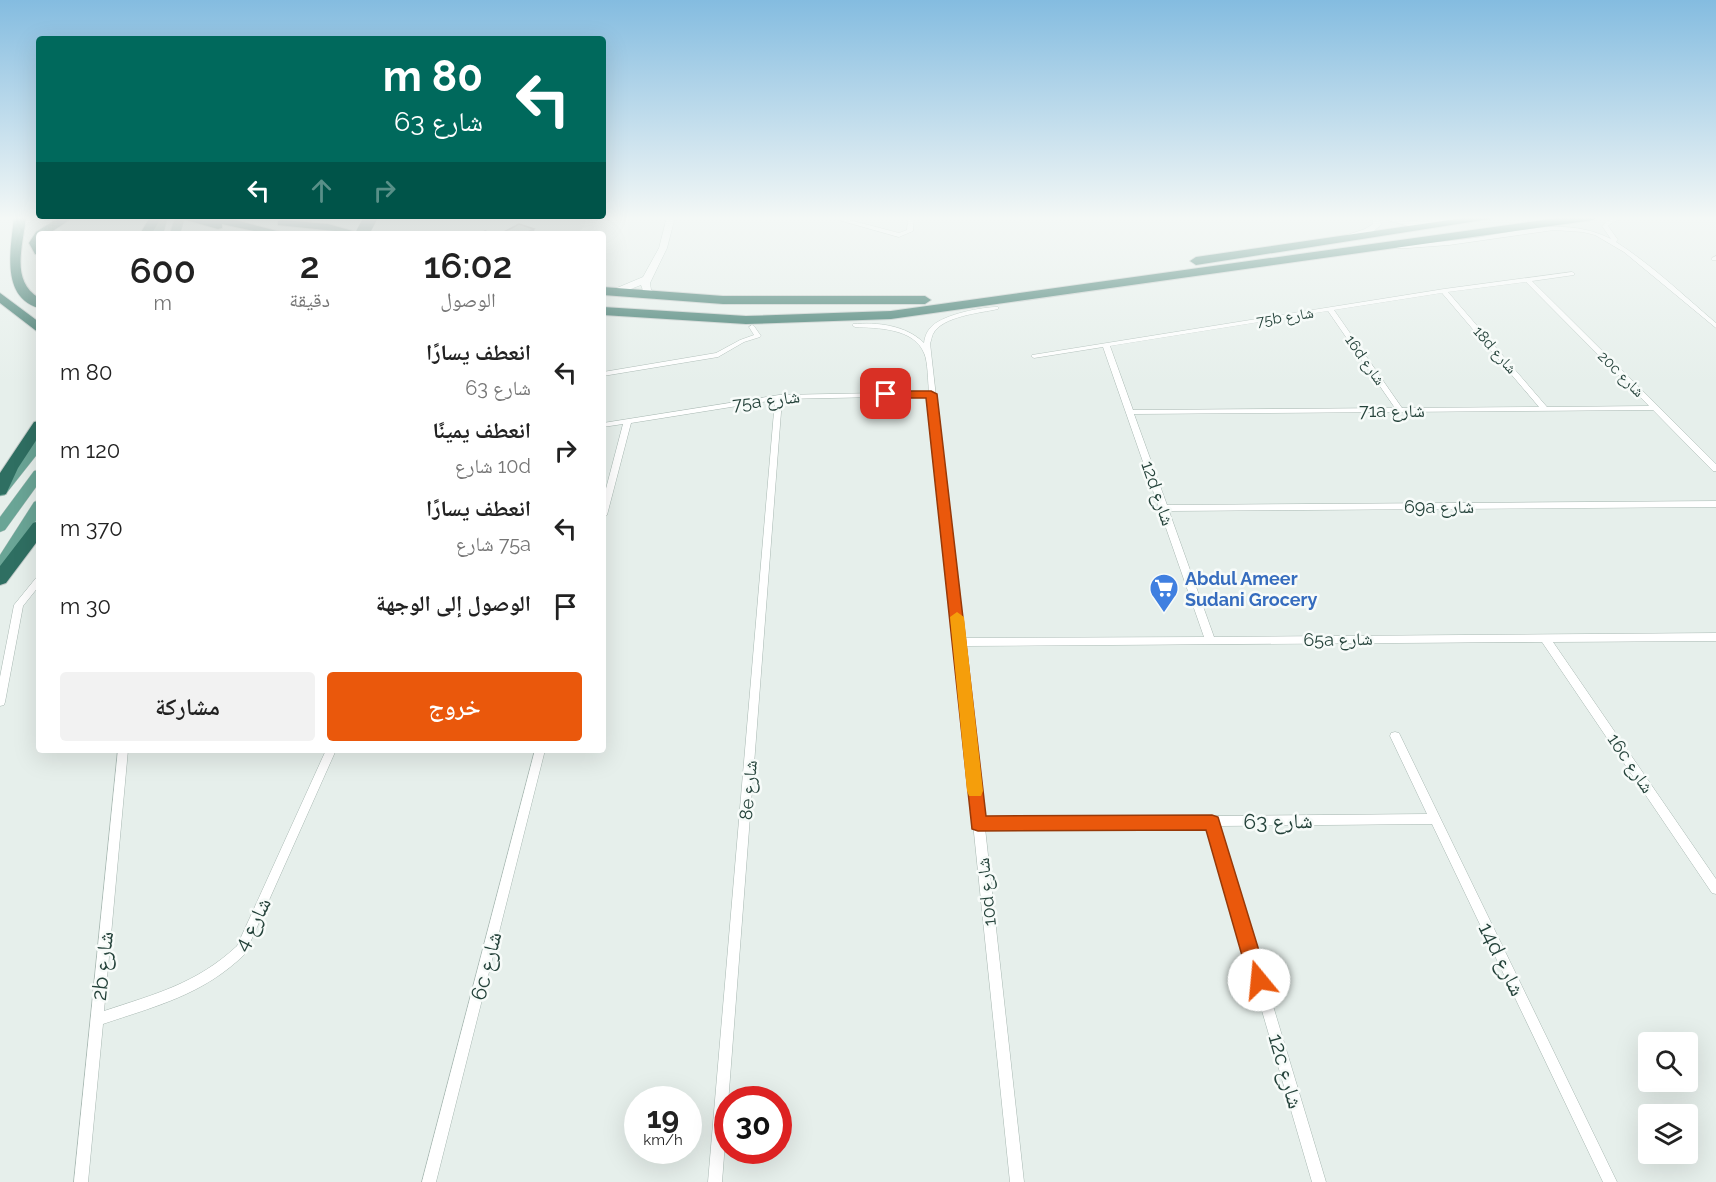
<!DOCTYPE html>
<html lang="ar">
<meta charset="utf-8">
<style>
body{margin:0;font-family:Raleway,"Noto Naskh Arabic",sans-serif;background:#f2f2f2;color:#222;direction:rtl;height:100vh;display:flex;flex-direction:column;font-size:22px;white-space:nowrap}
*{box-sizing:border-box;margin:0}
p{font-size:20px;color:#767676}
.icon{flex:none;width:33px;height:33px;fill:none;stroke:currentColor;stroke-width:2;stroke-linecap:round;stroke-linejoin:round}
.map{position:relative;flex:1;overflow:hidden;direction:ltr}
.details{position:absolute;left:36px;top:231px;width:570px;height:522px;display:flex;flex-direction:column;background:#fff;border-radius:6px;box-shadow:0 6px 24px #0002;direction:rtl}
.details>*{flex:none}
.hud{position:absolute;left:36px;top:36px;width:570px;height:183px;border-radius:6px;box-shadow:0 6px 24px #0002;direction:rtl;background:#00695c;color:#fff;overflow:hidden}
.tools{position:absolute;left:1638px;top:1032px;display:grid;gap:12px}
.tools a{display:grid;place-items:center;width:60px;height:60px;border-radius:6px;background:#fff;box-shadow:0 6px 24px #0002;font-size:30px}
.speed{position:absolute;left:624px;top:1086px;display:flex;gap:12px;font-size:30px;font-weight:700;text-align:center}
.speed>*{display:grid;place-content:center;width:78px;height:78px;border-radius:50%;background:#fff;box-shadow:0 6px 24px #0002;line-height:1}
.speed small{font-size:15px;font-weight:400}
.speed .limit{border:9px solid #d22;background:#fff;color:#111}
.pin{position:absolute;display:grid;place-items:center;width:51px;height:51px;color:#fff;margin:-26px;border-radius:12px;box-shadow:0 3px 9px #0006}
.me{position:absolute;width:66px;margin:-33px;rotate:343deg;stroke-linejoin:round;filter:drop-shadow(0 0 4px #0008)}
.turn{display:flex;align-items:center;gap:21px;height:126px;padding:0 24px;font-size:27px}
.turn .icon{width:78px;height:78px;stroke-width:2.5}
.turn b{display:block;font-size:42px;line-height:51px}
.lanes{display:flex;align-items:center;height:57px;padding:0 24px;background:#0003;justify-content:center;gap:30px;direction:ltr}
.lanes .off{opacity:.35}
.eta{display:flex;justify-content:space-evenly;align-items:center;height:102px;text-align:center}
.eta b{font-size:36px;font-weight:600;line-height:42px}
.cta{display:flex;gap:12px;margin-top:auto;padding:12px 24px}
.cta a{flex:1;height:69px;border-radius:6px;background:#ea580c;color:#fff;font-size:24px;font-weight:600;line-height:69px;text-align:center}
.cta a+a{background:#f2f2f2;color:#222}
ul{padding:0;list-style:none}
li{display:flex;align-items:center;gap:18px;height:78px;padding:0 24px}
li div{flex:1}
li b{display:block;font-size:22px}
li em{font-style:normal}
.map>svg:first-child{display:block}
</style>
<div class="map">
<svg width="1716" height="1182" viewBox="0 0 1716 1182">
<rect width="100%" height="100%" fill="#e6efeb"/>
<g fill="none" stroke-linecap="round" stroke-linejoin="round">
<g stroke="#a8b8b2" stroke-width="1">
<path id="street" d="M828 217H838L899 233 907 230 908 217H914L913 231 899 237Z
M1617 217H1626L1613 222 1608 226 1618 240 1616 242C1652 265 1683 295 1716 323V328L1624 252 1595 235 1583 232 1554 230 1449 245 1408 248H1398L1395 246 1398 244C1426 244 1453 241 1481 237 1526 230 1567 217 1611 239L1602 226 1609 220Z
M1716 256V260H1712V258Z
M1572 272 1574 273V275L1532 281 1716 464V471H1713L1653 410 1134 414 1167 505 1716 501V507L1169 511 1214 637 1716 633V641L1553 642 1716 879V894L1712 893 1542 642 964 646 983 818 1427 814 1390 736 1391 733 1395 732 1399 733 1617 1182H1603L1432 824 1219 826 1326 1182H1312L1208 826 985 828 1024 1182H1010L929 396 782 399 722 1182H708L775 400 631 423 607 515 603 518V500L623 424 603 427V423L779 395 929 392C928 383 928 361 924 353 914 328 877 328 855 327L852 325 853 324C877 322 906 325 924 343 925 336 927 331 932 326 945 314 982 307 998 307V309C981 313 942 316 933 334 932 335 931 342 930 343L963 638 1204 637 1103 347 1034 358 1031 356 1032 355 1444 289ZM1526 282 1649 406 1547 407 1448 292ZM1442 293 1539 407 1402 408 1334 310ZM1328 311 1395 408 1133 410 1110 346Z
M752 325 754 326 761 336 760 337 744 342 718 357 603 376V372L716 353 740 340 754 335 749 327Z
M39 577V586L23 606 5 702 4 705 0 706V677L14 605 36 578Z
M118 750H128L104 1011C155 994 196 984 237 946L326 750H336L245 954C203 995 156 1006 103 1024L88 1182H74Z
M535 750H545L436 1182H422Z"/>
</g>
<g stroke="#a4bbb3" stroke-width="1">
<path id="secondary" d="M667 217H675L667 248 650 283 651 290 661 295V299H655L644 293 641 285 618 294H612V290L643 277 659 248Z
M1372 217H1396L1412 221 1443 217H1470L1412 227 1380 218 1381 225 1371 233 1345 240 1341 237 1365 229 1373 224Z"/>
</g>
<g stroke="#c2cac8" stroke-width="1">
<path id="primary" d="M158 217H168L163 234H153Z
M175 217H185L180 234H170Z
M39 440V452L5 495 0 496V483L34 441Z
M39 470V483L5 530 0 532V517L34 471Z
M39 500V516L5 571 0 572V555L34 502Z"/>
</g>
<g stroke="#c2cac8" stroke-width="2">
<path id="highway" d="M14 217H26C23 246 10 280 39 298V308C0 297 11 248 14 217Z
M60 217H74L48 234H39V255L35 254 29 243 36 232Z
M150 217H161L152 234H140Z
M176 217H224L288 234H267L222 224V228L218 229Z
M1470 217H1502L1196 265 1190 261 1196 257Z
M1565 217H1598L1593 220 891 319 746 324 603 315V307L746 316 891 311Z
M282 220 328 224 363 234 278 225V221Z
M603 287 723 296H925L931 300 925 304H723L603 295Z
M0 293 39 322V333L0 303Z
M39 421V436L18 468 6 494 0 495V473L34 422Z
M39 521V539L6 583 0 585V566L33 523Z"/>
</g>
<use href="#street" fill="#fff" fill-rule="evenodd"/>
<use href="#secondary" fill="#fff" fill-rule="evenodd"/>
<use href="#primary" fill="#6aa596" fill-rule="evenodd"/>
<use href="#highway" fill="#2f6f62" fill-rule="evenodd"/>
<g stroke="#c2cac8" stroke-width="14" stroke-linecap="butt">
<path id="highway-bridge" d="M362 234 371 217"/>
</g>
<use href="#highway-bridge" stroke="#2f6f62" stroke-width="13"/>
</g>
<path fill="#838d89" d="M534 229 535 234H524Z"/>
<path fill="#bbcac4" stroke="#838d89" stroke-width="1.5" d="M519 224 534 229 524 234H500Z
M485 231 493 234H480Z"/>
<linearGradient id="sky" x2="0" y2="1"><stop stop-color="#84bce0"/><stop offset="0.57" stop-color="#f4f8f6"/><stop offset="1" stop-color="#f4f8f6" stop-opacity="0"/></linearGradient>
<rect width="1716" height="383" fill="url(#sky)"/>
<path fill="#ea580c" stroke="#983908" stroke-width="1.5" d="M931 391 937 394 986 816 1212 815 1218 817 1268 980 1266 986 1259 989 1252 986 1249 980 1206 830 978 831 972 829 926 398H886L881 394 886 391Z"/>
<path fill="#f59e0b" d="M957 612 964 617 983 791 981 796H969L967 791 950 617Z"/>
<defs>
<g id="supermarket-pin" transform="scale(1.5)"><path d="M0 17L-7.5 6A9.5 9.5 0 1 1 7.5 6Z" fill="#3f7fe0" stroke="#f7fbf9"/><path d="M-6-5.5h2.5l.6 2H6L4.5 2H-2.5L-4.4-4H-6ZM-1.5 3.2a1.3 1.3 0 1 0 .1 0ZM3 3.2a1.3 1.3 0 1 0 .1 0Z" fill="#fff"/></g>
</defs>
<g fill-rule="evenodd">
<use href="#supermarket-pin" x="1164" y="588"/>
</g>
<g text-anchor="middle" dominant-baseline="central" stroke-width="5" stroke-linejoin="round" paint-order="stroke">
<g font-size="15" fill="#24423a" stroke="#f7fbf9">
<text transform="translate(1285 317) rotate(-9)">75b شارع</text>
<text transform="translate(1495 350) rotate(49)">18d شارع</text>
<text transform="translate(1365 360) rotate(55)">16d شارع</text>
<text transform="translate(1621 374) rotate(45)">20c شارع</text>
</g>
<g font-size="18" fill="#24423a" stroke="#f7fbf9">
<text transform="translate(766 400) rotate(-7)">75a شارع</text>
<text x="1392" y="410">71a شارع</text>
<text transform="translate(1158 493) rotate(71)">12d شارع</text>
<text x="1439" y="506">69a شارع</text>
<text transform="translate(1338 639) rotate(-1)">65a شارع</text>
<text transform="translate(1631 763) rotate(56)">16c شارع</text>
<text transform="translate(748 790) rotate(-85)">8e شارع</text>
<text transform="translate(986 892) rotate(-96)">10d شارع</text>
</g>
<g font-size="18" font-weight="bold" fill="#366cbe" stroke="#f7fbf9" text-anchor="start">
<text x="1185" y="578">Abdul Ameer<tspan x="1185" dy="21">Sudani Grocery</tspan></text>
</g>
<g font-size="21" fill="#24423a" stroke="#f7fbf9">
<text transform="translate(1278 821) rotate(-1)">شارع 63</text>
<text transform="translate(252 924) rotate(-63)">شارع 4</text>
<text transform="translate(1502 959) rotate(64)">14d شارع</text>
<text transform="translate(102 966) rotate(-84)">2b شارع</text>
<text transform="translate(486 966) rotate(-76)">6c شارع</text>
<text transform="translate(1286 1071) rotate(74)">12c شارع</text>
</g>
</g>
</svg>
<div class="tools">
<a><svg class="icon" aria-label="search" viewBox="0 0 24 24"><circle cx="10" cy="10" r="6"/><path d="M15 15l6 6"/></svg></a>
<a><svg class="icon" aria-label="layers" viewBox="0 0 24 24"><path d="M12 4l9 5-9 5-9-5zM3 14l9 5 9-5"/></svg></a>
</div>
<div class="speed"><div>19<small>km/h</small></div><div class="limit">30</div></div>
<div class="pin" style="left:886px;top:394px;background:#d93025"><svg class="icon" aria-label="arrive" viewBox="0 0 24 24"><path d="M6 21V4h12l-3 4 3 4H6"/></svg></div>
<svg class="me" style="left:1259px;top:980px" viewBox="-20 -20 40 40"><circle r="19" fill="#fff"/><path d="M0-13L10 11 0 6-10 11z" fill="#ea580c"/></svg>
<div class="hud">
<div class="turn"><svg class="icon" aria-label="left" viewBox="0 0 24 24"><path d="M17 20v-9H6M10 6l-5 5 5 5"/></svg><div><b>80 m</b>شارع 63</div></div>
<div class="lanes"><svg class="icon" aria-label="left" viewBox="0 0 24 24"><path d="M17 20v-9H6M10 6l-5 5 5 5"/></svg><svg class="icon off" aria-label="ahead" viewBox="0 0 24 24"><path d="M12 20V5M6 11l6-6 6 6"/></svg><svg class="icon off" aria-label="right" viewBox="0 0 24 24"><path d="M7 20v-9h11M14 6l5 5-5 5"/></svg></div>
</div>
<section class="details">
<div class="eta">
<div><b>16:02</b><p>الوصول</p></div>
<div><b>2</b><p>دقيقة</p></div>
<div><b>600</b><p>m</p></div>
</div>
<ul>
<li><svg class="icon" aria-label="left" viewBox="0 0 24 24"><path d="M17 20v-9H6M10 6l-5 5 5 5"/></svg><div><b>انعطف يسارًا</b><p>شارع 63</p></div><em>80 m</em></li>
<li><svg class="icon" aria-label="right" viewBox="0 0 24 24"><path d="M7 20v-9h11M14 6l5 5-5 5"/></svg><div><b>انعطف يمينًا</b><p>10d شارع</p></div><em>120 m</em></li>
<li><svg class="icon" aria-label="left" viewBox="0 0 24 24"><path d="M17 20v-9H6M10 6l-5 5 5 5"/></svg><div><b>انعطف يسارًا</b><p>75a شارع</p></div><em>370 m</em></li>
<li><svg class="icon" aria-label="arrive" viewBox="0 0 24 24"><path d="M6 21V4h12l-3 4 3 4H6"/></svg><div><b>الوصول إلى الوجهة</b></div><em>30 m</em></li>
</ul>
<div class="cta"><a>خروج</a><a>مشاركة</a></div>
</section>
</div>
